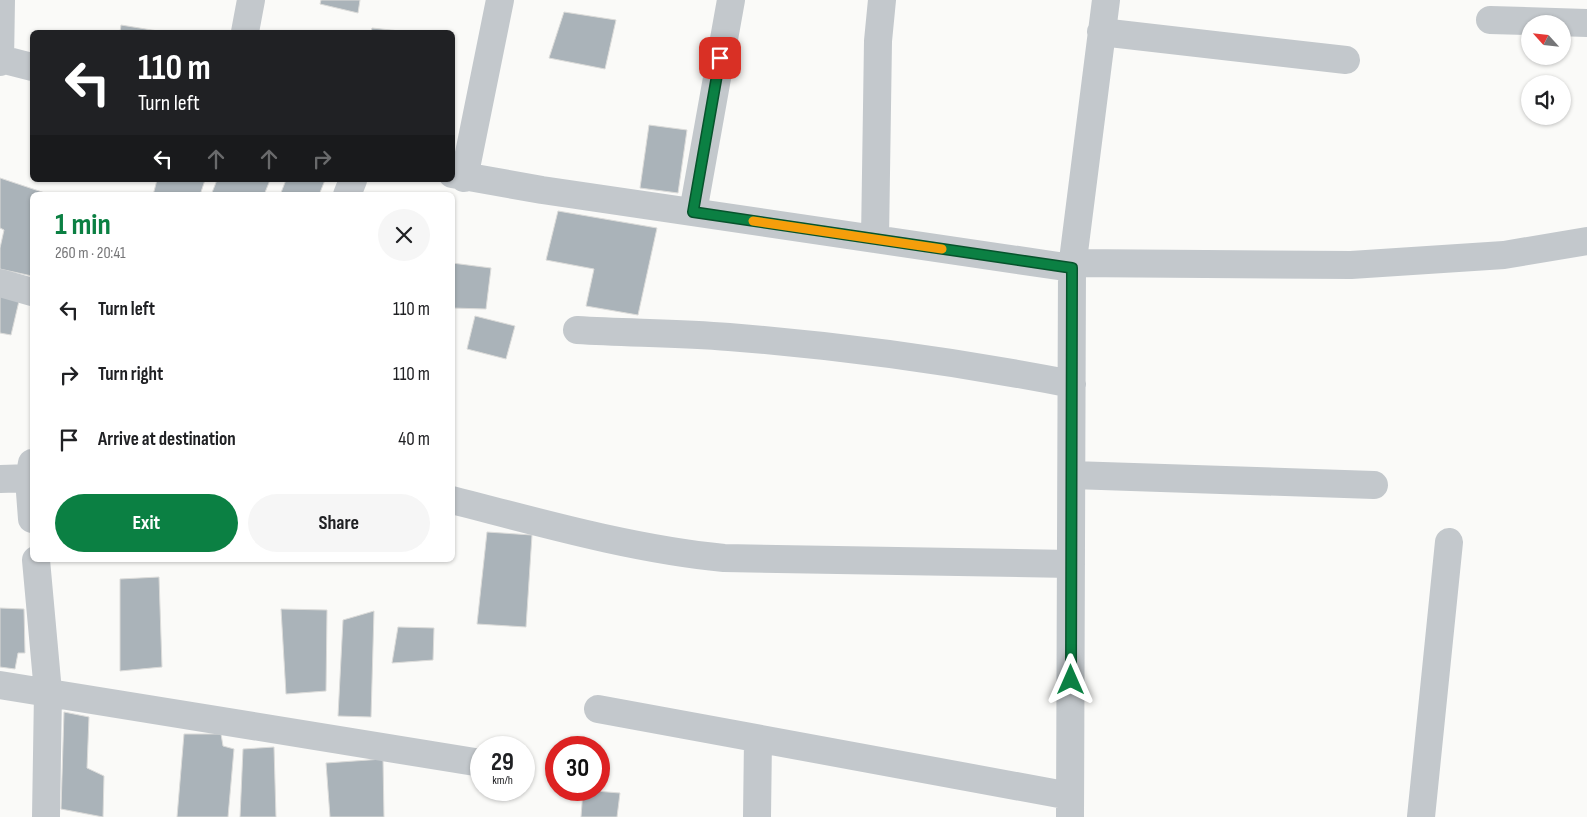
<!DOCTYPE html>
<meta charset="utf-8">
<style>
body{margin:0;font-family:"Sofia Sans Condensed",sans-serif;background:#f6f6f6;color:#202124;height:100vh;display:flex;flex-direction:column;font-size:19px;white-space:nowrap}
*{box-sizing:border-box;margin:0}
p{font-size:16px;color:#757577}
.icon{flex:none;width:28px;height:28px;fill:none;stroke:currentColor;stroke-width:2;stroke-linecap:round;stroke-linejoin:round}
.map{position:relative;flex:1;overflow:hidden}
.details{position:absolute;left:30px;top:192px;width:425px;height:370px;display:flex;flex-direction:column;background:#fff;border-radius:8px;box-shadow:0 1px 4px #0004}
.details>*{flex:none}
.guide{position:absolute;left:30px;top:30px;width:425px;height:152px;border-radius:8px;box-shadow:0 1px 4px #0004;background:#202124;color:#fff;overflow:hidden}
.needle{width:32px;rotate:297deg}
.tools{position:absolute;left:1521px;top:15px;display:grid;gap:10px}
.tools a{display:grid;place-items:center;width:50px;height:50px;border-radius:50%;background:#fff;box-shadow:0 1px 4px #0004;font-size:25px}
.speed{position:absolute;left:470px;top:736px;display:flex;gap:10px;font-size:25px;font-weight:700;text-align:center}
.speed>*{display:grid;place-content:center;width:65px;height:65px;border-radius:50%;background:#fff;box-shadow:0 1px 4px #0004;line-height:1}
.speed small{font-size:12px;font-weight:400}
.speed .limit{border:8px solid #d22;background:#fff;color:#111}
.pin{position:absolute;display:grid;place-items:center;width:42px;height:42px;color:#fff;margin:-21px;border-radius:10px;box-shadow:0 2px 8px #0006}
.me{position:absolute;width:55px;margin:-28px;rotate:0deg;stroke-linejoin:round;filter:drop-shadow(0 0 4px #0008)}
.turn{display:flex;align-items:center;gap:18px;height:105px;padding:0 25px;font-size:22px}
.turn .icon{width:65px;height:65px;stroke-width:2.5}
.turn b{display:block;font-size:35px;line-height:42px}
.lanes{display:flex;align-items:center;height:48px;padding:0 25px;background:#0003;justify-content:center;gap:25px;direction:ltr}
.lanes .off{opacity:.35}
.round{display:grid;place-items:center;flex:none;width:52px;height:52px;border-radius:26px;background:#f6f6f6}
.headline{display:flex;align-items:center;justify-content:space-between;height:85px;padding:0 25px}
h1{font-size:30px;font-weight:700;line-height:38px;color:#0b8043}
.cta{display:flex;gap:10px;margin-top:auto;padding:10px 25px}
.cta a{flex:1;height:58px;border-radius:30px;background:#0b8043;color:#fff;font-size:20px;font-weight:700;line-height:58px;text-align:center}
.cta a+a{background:#f6f6f6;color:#202124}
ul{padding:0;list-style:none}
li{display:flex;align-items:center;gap:15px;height:65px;padding:0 25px}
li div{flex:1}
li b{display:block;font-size:19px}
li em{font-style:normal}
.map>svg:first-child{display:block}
</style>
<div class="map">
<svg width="1587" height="817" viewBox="0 0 1587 817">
<rect width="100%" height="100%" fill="#fafaf8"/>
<path fill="#aab3b9" stroke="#dcdcda" d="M321 0H360L358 13 320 4Z
M564 12 616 20 605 69 549 58Z
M121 25 164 32H120Z
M372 28 409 32H371Z
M649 125 687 130 678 193 640 188Z
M0 178 51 195H32V276L0 269V248L4 230 0 228Z
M157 180H205L200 195H153Z
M217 180H270L264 195H211Z
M286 180H325L319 195H280Z
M558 211 657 228 638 315 586 306 594 269 546 260Z
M452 263 491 268 486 309 452 308Z
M0 296 19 301 11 335 0 333Z
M475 316 515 326 506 359 467 349Z
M487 532 532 535 526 627 477 624Z
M159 577 162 667 120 671V579Z
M0 608 24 609 25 653H18L15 669 0 667Z
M281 609 327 610 326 691 286 694Z
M374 611 371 717 338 716 343 620Z
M398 627 434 628 433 660 392 663Z
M64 712 89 717 87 768 104 776 103 817 61 809Z
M184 734H221L223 746 234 749 228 817H177Z
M274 747 276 817H240L243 749Z
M383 759 384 817H330L326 763Z
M583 790 620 793 617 817H581Z"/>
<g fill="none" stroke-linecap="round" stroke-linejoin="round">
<path stroke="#c3c8cc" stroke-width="28" d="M1490 20 1587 23
M245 32 251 0
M1101 32 1346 60
M1 59 32 67
M0 62 1 0
M452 174 542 190 1072 268
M464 178 500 0
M347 195 353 180
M693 212 731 0
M875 239 878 41 882 0
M1072 263 1351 265 1504 255 1587 241
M0 283 32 292
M577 330C628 333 679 333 729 337 844 346 959 362 1072 384
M32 463 29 479 32 519
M1072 475 1374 485
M0 479 32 478
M452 500C542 523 632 549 724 558L1071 564
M36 560 48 692 46 817
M0 685 481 763
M598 709 1070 796
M757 817 758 739
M1070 817 1072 268 1106 0
M1421 817 1449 542"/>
</g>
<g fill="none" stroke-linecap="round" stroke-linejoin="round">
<g stroke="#07532c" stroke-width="12">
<path id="route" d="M720 58 693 212 1072 268 1071 680"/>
</g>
<use href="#route" stroke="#0b8043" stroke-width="9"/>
<path stroke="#f59e0b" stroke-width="9" d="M753 221 942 249"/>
</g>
</svg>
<div class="tools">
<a><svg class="needle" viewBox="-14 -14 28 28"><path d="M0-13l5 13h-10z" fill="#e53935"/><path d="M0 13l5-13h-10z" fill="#757577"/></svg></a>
<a><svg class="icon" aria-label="sound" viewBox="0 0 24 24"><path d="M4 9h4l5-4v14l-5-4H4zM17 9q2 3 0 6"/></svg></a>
</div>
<div class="speed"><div>29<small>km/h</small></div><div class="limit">30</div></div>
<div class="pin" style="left:720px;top:58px;background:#d93025"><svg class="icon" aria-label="arrive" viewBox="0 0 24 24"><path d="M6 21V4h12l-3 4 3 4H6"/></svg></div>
<svg class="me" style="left:1071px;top:680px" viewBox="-20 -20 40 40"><path d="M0-17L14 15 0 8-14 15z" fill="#0b8043" stroke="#fff" stroke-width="4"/></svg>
<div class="guide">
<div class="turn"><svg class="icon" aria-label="left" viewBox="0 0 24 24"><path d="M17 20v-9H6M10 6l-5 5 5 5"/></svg><div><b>110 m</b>Turn left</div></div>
<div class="lanes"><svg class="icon" aria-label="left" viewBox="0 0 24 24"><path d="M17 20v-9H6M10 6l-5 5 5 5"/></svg><svg class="icon off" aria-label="ahead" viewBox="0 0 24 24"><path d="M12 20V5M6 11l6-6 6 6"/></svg><svg class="icon off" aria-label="ahead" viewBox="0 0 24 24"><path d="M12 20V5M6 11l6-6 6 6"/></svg><svg class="icon off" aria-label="right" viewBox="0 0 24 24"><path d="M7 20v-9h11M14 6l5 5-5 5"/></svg></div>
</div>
<section class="details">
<div class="headline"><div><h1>1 min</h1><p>260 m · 20:41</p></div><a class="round"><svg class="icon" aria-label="close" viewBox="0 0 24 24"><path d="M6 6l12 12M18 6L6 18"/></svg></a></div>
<ul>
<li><svg class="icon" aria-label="left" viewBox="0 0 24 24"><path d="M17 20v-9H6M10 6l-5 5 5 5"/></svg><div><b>Turn left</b></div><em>110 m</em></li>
<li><svg class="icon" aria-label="right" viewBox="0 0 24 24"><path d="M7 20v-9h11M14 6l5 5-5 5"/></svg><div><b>Turn right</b></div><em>110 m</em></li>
<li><svg class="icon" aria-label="arrive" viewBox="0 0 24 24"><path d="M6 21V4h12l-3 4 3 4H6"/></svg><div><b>Arrive at destination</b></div><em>40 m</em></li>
</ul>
<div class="cta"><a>Exit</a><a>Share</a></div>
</section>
</div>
